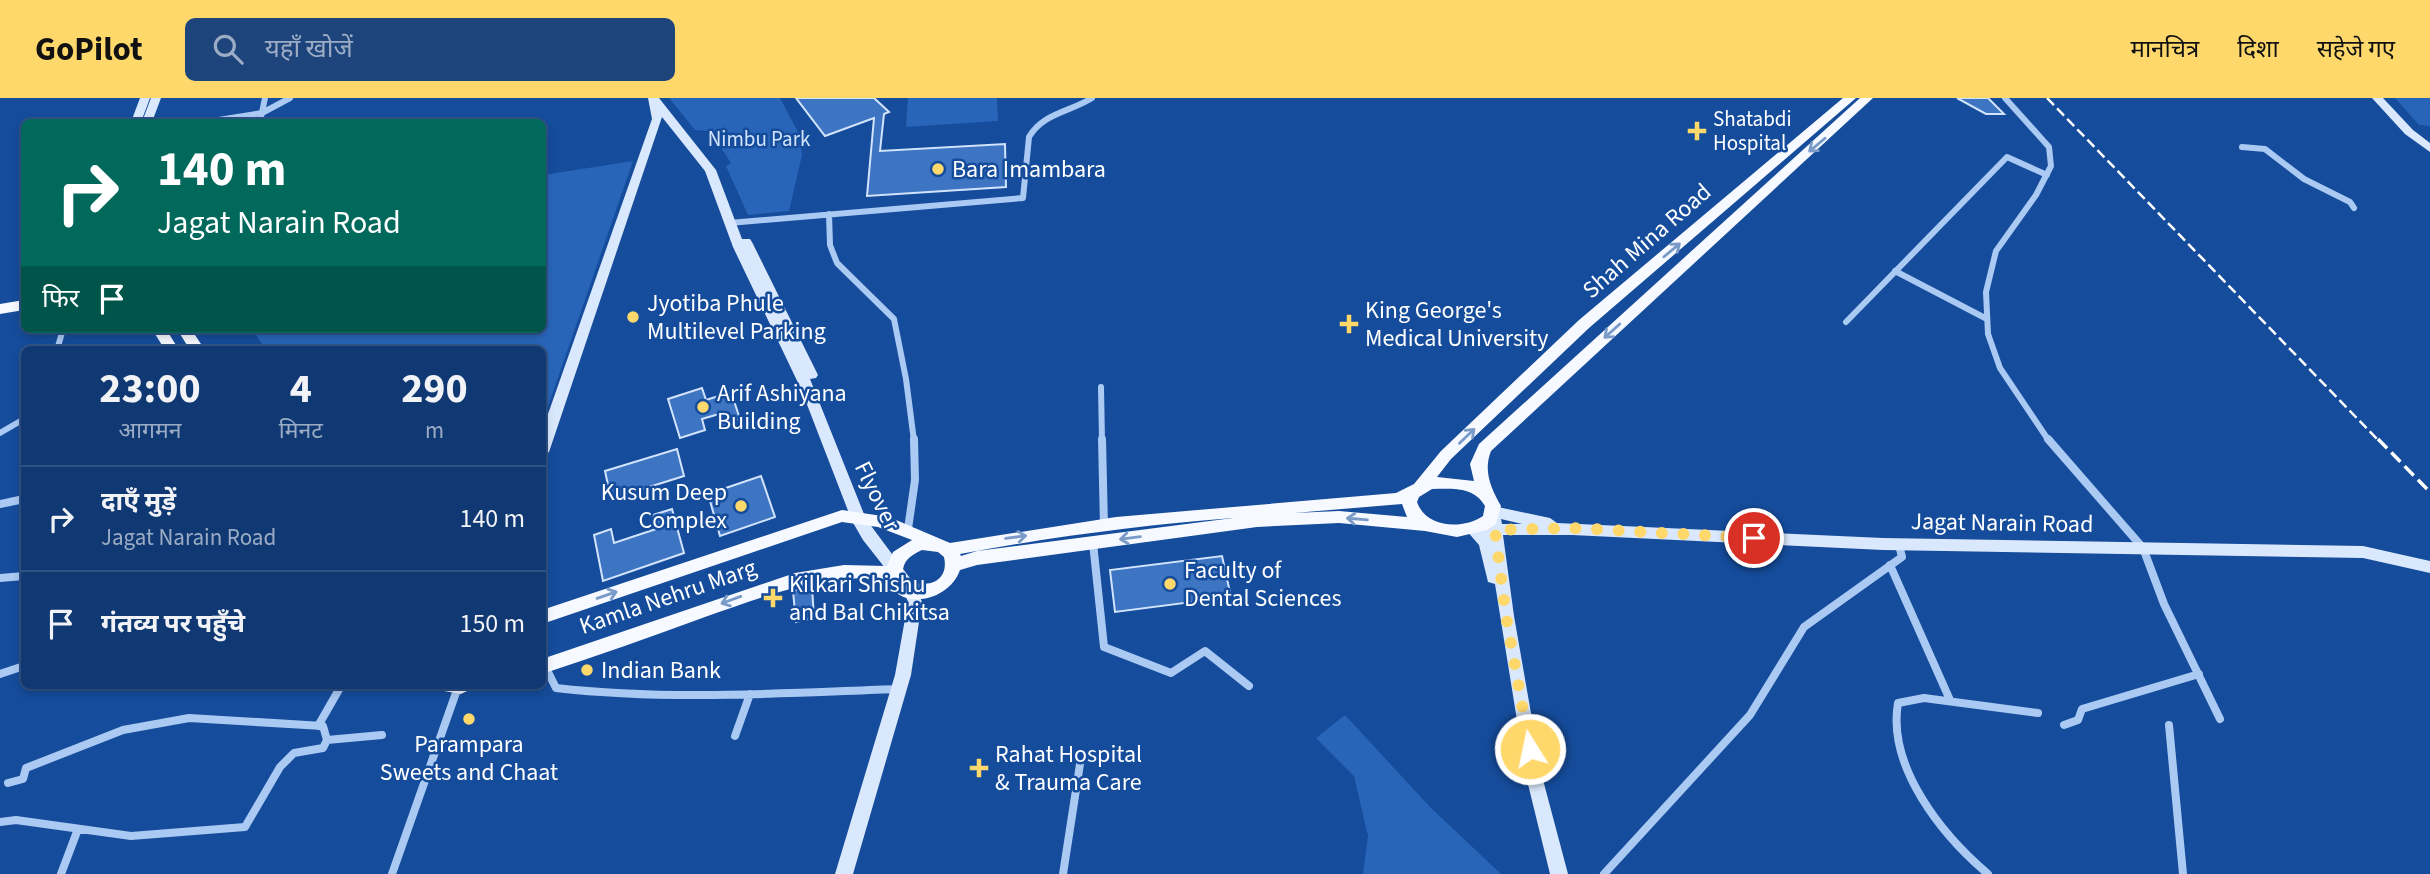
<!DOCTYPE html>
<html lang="hi">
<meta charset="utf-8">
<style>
body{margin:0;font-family:"Source Sans 3","Noto Sans Devanagari",sans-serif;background:#1e447c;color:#f1f3f6;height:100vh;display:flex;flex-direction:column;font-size:26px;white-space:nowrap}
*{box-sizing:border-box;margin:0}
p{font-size:23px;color:#9cacc5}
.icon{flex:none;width:38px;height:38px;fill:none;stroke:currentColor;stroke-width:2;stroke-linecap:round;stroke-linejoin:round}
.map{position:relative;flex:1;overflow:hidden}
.sheet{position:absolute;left:21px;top:248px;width:525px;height:343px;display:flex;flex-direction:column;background:#103974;border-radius:10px;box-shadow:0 4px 10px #0003,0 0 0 2px #305386}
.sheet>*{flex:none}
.hud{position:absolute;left:21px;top:21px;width:525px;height:214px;border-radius:10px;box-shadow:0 4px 10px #0003,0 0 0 2px #305386;background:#00695c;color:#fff;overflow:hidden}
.pin{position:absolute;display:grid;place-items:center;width:60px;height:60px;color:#fff;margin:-30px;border:4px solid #fff;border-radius:50%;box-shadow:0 2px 7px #0007}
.me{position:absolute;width:77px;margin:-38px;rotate:350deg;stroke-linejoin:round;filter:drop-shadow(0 0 5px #0008)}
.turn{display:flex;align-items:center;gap:24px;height:147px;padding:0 21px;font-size:32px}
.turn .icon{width:91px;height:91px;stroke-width:2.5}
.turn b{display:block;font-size:49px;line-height:60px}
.then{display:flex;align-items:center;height:66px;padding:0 21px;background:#0003;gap:14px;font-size:26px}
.eta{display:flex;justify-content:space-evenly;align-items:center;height:119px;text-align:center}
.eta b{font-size:42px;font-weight:700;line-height:49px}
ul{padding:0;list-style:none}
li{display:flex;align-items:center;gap:21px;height:105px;padding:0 21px;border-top:2px solid #305386}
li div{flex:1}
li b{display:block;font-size:26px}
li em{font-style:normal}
header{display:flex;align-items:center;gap:42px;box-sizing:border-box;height:98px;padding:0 35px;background:#ffd86c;color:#111}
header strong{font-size:33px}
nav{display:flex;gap:38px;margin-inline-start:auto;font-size:24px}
.search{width:490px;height:63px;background:#1e447c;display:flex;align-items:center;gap:18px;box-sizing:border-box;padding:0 24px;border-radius:10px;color:#9cacc5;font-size:26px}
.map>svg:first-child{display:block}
</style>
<header>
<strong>GoPilot</strong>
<div class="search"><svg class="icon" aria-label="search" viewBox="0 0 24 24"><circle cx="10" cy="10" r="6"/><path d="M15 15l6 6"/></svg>यहाँ खोजें</div>
<nav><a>मानचित्र</a><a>दिशा</a><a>सहेजे गए</a></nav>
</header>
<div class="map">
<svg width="2430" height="776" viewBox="0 0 2430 776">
<rect width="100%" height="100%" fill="#154c9b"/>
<path fill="#2865b9" d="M669 0H780L799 36 802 57 789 113 748 117 726 68 731 65 710 33 695 32Z
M908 0H997L998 23 906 29Z
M2395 0H2430V28L2419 27Z
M633 63 543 323 542 252H266L252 231H542L543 77Z
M1345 617 1430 709 1501 776H1363L1368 738 1354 678 1316 640Z"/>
<path fill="#3d75c2" stroke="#d2e4fd" stroke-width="2" d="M796 0H874L889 14 884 16 880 53 1005 46 1006 89 867 98 874 20 825 38Z
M1957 0H1988L2004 16H1986Z
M702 290 706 302 731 294 740 321 722 326 719 316 702 321 705 332 680 340 668 301Z
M677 351 684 378 611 401 605 373Z
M761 378 775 419 720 438 708 396Z
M672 411 684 455 603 483 594 437 611 431 614 445 656 431 653 417Z
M1222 458 1231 499 1115 514 1110 472Z
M809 489H812L814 520 796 524 793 493Z"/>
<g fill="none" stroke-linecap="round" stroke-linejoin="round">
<path stroke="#aac9f3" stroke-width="6" d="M2005 0 2049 49 2051 68 2036 97 1996 153 1986 194 1988 236 2000 270 2049 343
M206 24 262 15 290 0
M260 24 265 0
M2242 49 2265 51 2304 81 2350 104 2354 110
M829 116 830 147 837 165 894 221 906 281 914 343
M729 125 1023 100 1029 39C1043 15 1070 14 1092 0
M1895 173 1987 221
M1846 224 2007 59 2047 77
M57 252 63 231
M1101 289 1102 343
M0 335 24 321"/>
<path stroke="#aac9f3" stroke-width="8" d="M1102 341 1104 428
M2048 341 2143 450 2164 506 2220 621
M0 406 24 401
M908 431 915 382 914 341
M1093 445 1104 549 1171 575 1205 553 1249 588
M1890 467 1950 602
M0 480 24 478
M545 568 556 590C670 603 785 595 899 591
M0 576 24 568
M2064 627 2078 622 2082 611 2199 576
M2169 627 2183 776
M318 628 341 588
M735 638 750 596
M8 685 23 681 26 670 123 632 189 620 323 628 327 642
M0 724 16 722 131 738 245 729 280 669 294 655 323 650 327 642 382 637
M61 776 78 731
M392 776 458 589
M1063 776 1080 666
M1604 776 1750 617 1804 529 1902 459 1899 447
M1988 776C1942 737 1887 669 1898 605L1924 600 2038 615"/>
<path fill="#dae8fd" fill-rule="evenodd" d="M140 0H150L141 24H131Z
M151 0H161L152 24H142Z
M648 0H659L716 72 742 141H750L752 144 818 277 816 280 810 281 866 421 915 487 922 504 911 577 853 776H835L895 577 908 504 904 494 863 442 852 423 801 291 733 149 705 73 662 19 549 354 542 359V333L652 21Z
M2372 0H2383L2413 32 2430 45V54L2405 36Z
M1493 408 1550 420 1557 425 1883 440 2363 448 2430 463V475L2363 460 1883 452 1572 437H1503L1514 518 1542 678 1568 776H1550L1526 678 1495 486 1488 484 1479 447 1466 432 1468 428 1487 426 1486 414 1488 410ZM1501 421 1522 426H1502Z"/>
<path fill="#f6f9ff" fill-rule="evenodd" d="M1843 0H1856L1589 230 1451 361 1437 379 1474 383 1470 366 1479 346 1860 0H1873L1491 353C1483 373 1491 390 1501 408L1496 426 1487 432 1457 439 1425 433 1339 425 1257 429 977 467 960 472C949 504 898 514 887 481 823 475 765 498 705 519 651 539 597 558 542 576V561L795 475 844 467 887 468 893 454 912 442 878 429 842 424 542 526V512L842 412 889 419 950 445 1116 419 1396 395 1414 386 1441 353 1579 222ZM1432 391C1452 391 1473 388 1485 408L1483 418C1462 432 1426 430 1417 404L1419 399ZM1402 406 1407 419 1339 413 1294 415ZM1233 420 977 453 961 458 960 456C1051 439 1142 427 1233 420ZM922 452 938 454 944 459C950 486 923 492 903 480 901 464 909 458 922 452Z
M24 202V212L0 216V206Z
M152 231H166L179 252H165Z
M177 231H191L205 252H190Z
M441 588H470L467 593 461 596 444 593Z"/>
<path stroke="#fff" stroke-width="2.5" stroke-dasharray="10 4.5" stroke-linecap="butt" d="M2047 0 2379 343"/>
<path stroke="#fff" stroke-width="3.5" stroke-dasharray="13 6" stroke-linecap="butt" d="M2378 341 2430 394"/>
</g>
<defs><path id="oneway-shaft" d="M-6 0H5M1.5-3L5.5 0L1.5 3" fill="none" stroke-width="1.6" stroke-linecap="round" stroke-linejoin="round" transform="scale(1.75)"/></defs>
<g stroke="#7a9ac8">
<use href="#oneway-shaft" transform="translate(1817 47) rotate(140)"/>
<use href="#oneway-shaft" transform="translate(1672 152) rotate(-40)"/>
<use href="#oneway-shaft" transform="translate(1612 233) rotate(138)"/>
<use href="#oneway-shaft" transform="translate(1467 338) rotate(-44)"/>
<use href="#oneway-shaft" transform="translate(1357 421) rotate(-175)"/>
<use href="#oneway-shaft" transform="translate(1016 439) rotate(-7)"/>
<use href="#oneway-shaft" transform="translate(1130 440) rotate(173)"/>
<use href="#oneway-shaft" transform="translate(607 497) rotate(-19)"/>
<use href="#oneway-shaft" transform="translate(731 502) rotate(160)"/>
</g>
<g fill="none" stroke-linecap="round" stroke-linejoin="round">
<path stroke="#ffd86c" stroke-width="12" stroke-dasharray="0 21.6" d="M1530 651 1506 518 1495 432 1573 430 1754 440"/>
</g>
<g fill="#ffd86c" stroke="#154c9b" stroke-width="2.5">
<path d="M1693.5 22.5h7v7h7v7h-7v7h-7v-7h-7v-7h7z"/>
<circle cx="938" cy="71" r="7"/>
<circle cx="633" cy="219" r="7"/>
<path d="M1345.5 215.5h7v7h7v7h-7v7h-7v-7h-7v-7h7z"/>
<circle cx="703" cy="309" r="7"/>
<circle cx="741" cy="408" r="7"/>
<circle cx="1170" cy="486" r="7"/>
<path d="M769.5 489.5h7v7h7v7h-7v7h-7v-7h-7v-7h7z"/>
<circle cx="587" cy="572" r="7"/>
<circle cx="469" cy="621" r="7"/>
<path d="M975.5 659.5h7v7h7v7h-7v7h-7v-7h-7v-7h7z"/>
</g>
<g text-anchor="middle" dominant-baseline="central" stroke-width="5" stroke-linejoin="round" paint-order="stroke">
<g font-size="21" fill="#fff" stroke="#154c9b" text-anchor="start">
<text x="1713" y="21">Shatabdi<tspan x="1713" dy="24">Hospital</tspan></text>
</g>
<g font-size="21" fill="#d2e4fd" stroke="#154c9b">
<text x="759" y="41">Nimbu Park</text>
</g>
<g font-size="24" fill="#fff" stroke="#154c9b" text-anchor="start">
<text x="952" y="71">Bara Imambara</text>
<text x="647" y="205">Jyotiba Phule<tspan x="647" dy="28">Multilevel Parking</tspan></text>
<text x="1365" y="212">King George's<tspan x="1365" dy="28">Medical University</tspan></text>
<text x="717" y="295">Arif Ashiyana<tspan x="717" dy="28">Building</tspan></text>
<text x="727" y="394" text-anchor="end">Kusum Deep<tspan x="727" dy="28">Complex</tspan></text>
<text x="1184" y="472">Faculty of<tspan x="1184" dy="28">Dental Sciences</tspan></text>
<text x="789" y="486">Kilkari Shishu<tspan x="789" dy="28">and Bal Chikitsa</tspan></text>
<text x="601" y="572">Indian Bank</text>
<text x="469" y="646" text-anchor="middle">Parampara<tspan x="469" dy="28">Sweets and Chaat</tspan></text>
<text x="995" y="656">Rahat Hospital<tspan x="995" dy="28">&amp; Trauma Care</tspan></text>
</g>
<g font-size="24" fill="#fff" stroke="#154c9b">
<text transform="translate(1647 143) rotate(-41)">Shah Mina Road</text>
<text transform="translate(877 398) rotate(64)">Flyover</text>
<text transform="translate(2002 425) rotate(1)">Jagat Narain Road</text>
<text transform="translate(668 499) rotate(-19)">Kamla Nehru Marg</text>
</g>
</g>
</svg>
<div class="pin" style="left:1754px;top:440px;background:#d93025"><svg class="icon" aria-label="arrive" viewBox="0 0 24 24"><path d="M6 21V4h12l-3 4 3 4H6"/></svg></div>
<svg class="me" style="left:1530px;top:651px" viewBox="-20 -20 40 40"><circle r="17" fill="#ffd86c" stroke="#fff" stroke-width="3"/><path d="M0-11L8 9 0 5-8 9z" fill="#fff"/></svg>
<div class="hud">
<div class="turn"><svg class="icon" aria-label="right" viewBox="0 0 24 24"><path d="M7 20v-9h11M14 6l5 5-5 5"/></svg><div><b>140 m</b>Jagat Narain Road</div></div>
<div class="then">फिर<svg class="icon" aria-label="arrive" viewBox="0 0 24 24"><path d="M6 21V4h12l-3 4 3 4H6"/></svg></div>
</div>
<section class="sheet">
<div class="eta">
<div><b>23:00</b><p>आगमन</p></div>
<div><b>4</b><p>मिनट</p></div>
<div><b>290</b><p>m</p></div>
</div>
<ul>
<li><svg class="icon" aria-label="right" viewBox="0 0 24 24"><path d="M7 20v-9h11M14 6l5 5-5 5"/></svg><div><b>दाएँ मुड़ें</b><p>Jagat Narain Road</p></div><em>140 m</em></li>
<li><svg class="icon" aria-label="arrive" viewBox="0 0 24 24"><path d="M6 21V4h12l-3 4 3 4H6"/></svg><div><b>गंतव्य पर पहुँचे</b></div><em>150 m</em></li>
</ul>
</section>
</div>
